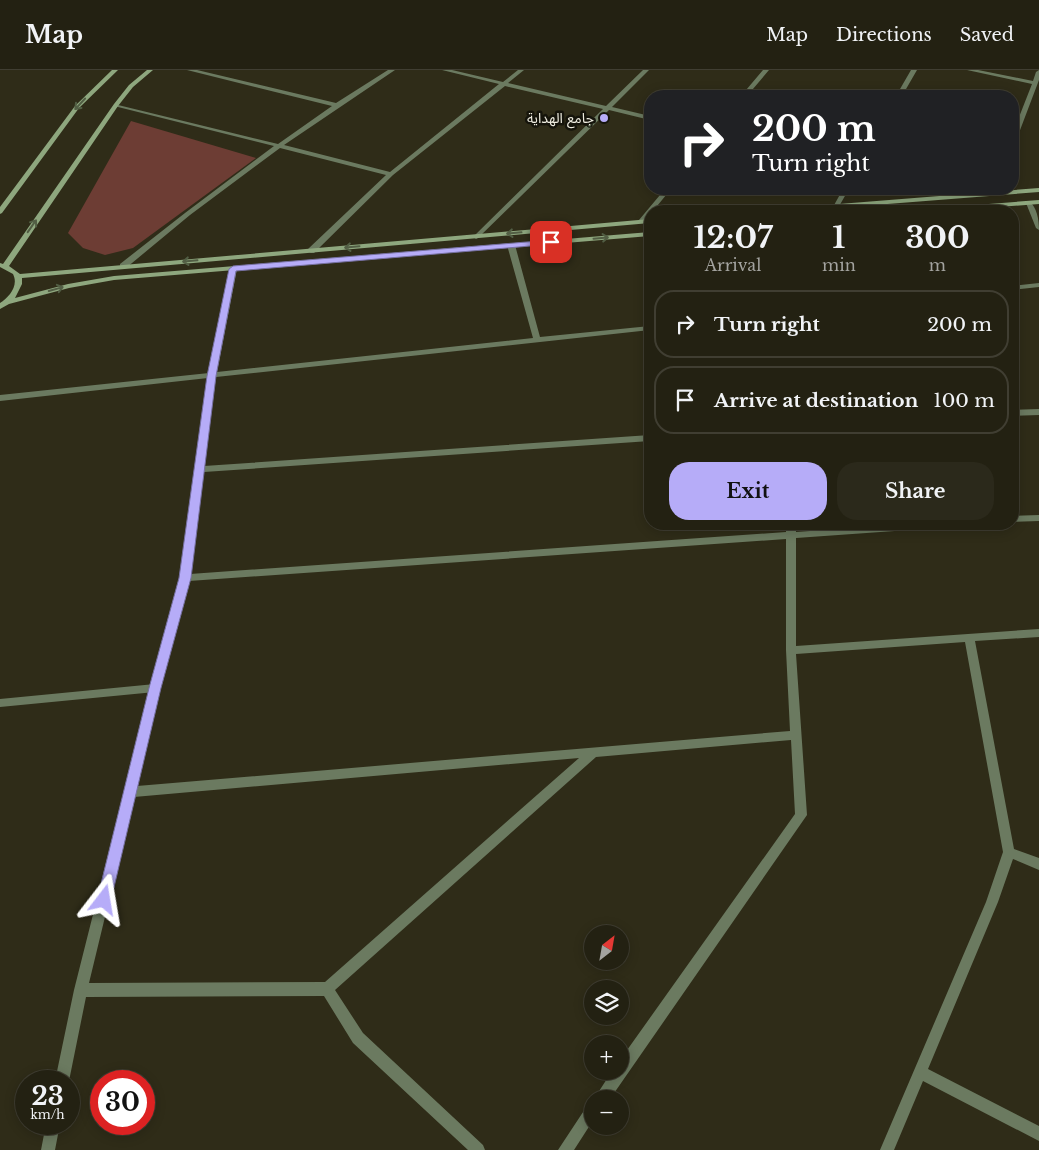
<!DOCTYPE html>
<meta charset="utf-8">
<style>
body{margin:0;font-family:"Libre Baskerville","Noto Sans Arabic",serif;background:#2b291b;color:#f1f3f6;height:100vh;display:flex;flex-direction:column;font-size:19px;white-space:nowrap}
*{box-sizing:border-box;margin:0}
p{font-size:16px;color:#a3a39f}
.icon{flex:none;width:28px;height:28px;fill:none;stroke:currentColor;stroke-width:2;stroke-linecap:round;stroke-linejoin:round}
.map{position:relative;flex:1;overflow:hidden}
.panel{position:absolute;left:644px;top:135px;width:375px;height:325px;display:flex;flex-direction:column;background:#232112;border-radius:20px;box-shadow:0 2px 12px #0003,0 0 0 1px #403e32}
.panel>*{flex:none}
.guide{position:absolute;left:644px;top:20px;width:375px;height:105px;border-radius:20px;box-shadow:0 2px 12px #0003,0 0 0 1px #403e32;background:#202124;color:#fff;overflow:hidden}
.needle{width:32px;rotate:31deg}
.controls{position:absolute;left:584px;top:855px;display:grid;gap:10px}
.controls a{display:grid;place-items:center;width:45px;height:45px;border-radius:50%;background:#232112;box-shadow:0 2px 12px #0003,0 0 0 1px #403e32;font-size:25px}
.speed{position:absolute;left:15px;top:1000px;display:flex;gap:10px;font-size:25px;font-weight:700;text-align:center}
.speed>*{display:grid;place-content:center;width:65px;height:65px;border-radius:50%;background:#232112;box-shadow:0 2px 12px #0003,0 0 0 1px #403e32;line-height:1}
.speed small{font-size:12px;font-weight:400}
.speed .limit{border:8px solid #d22;background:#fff;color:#111}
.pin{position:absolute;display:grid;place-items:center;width:42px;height:42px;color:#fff;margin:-21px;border-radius:10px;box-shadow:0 2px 8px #0006}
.me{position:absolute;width:55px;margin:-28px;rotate:14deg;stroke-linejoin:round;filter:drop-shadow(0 0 4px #0008)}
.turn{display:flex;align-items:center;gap:18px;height:105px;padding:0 25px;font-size:22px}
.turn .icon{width:65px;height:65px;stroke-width:2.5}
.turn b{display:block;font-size:35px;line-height:42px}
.eta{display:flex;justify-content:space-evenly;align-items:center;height:85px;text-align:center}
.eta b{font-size:30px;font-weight:700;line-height:35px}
.action{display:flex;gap:10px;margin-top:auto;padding:10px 25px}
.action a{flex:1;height:58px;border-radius:20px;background:#b6acf8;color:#111;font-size:20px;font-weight:700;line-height:58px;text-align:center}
.action a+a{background:#2b291b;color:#f1f3f6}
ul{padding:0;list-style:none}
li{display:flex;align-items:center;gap:15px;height:68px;margin:0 10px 8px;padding:0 15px;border:2px solid #403e32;border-radius:20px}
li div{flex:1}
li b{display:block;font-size:19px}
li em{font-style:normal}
header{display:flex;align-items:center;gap:30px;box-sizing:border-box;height:70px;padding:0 25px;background:#232112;border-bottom:1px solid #403e32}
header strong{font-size:24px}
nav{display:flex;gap:28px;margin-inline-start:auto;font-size:18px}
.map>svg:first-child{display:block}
</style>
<header>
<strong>Map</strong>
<nav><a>Map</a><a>Directions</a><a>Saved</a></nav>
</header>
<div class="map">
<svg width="1039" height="1080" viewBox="0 0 1039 1080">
<rect width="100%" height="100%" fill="#2f2c18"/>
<path fill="#6d3d34" d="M131 51 256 88 133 178 105 185 83 178 68 163Z"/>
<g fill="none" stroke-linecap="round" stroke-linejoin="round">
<path fill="#6b7a60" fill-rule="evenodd" d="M155 614 159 615 160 618 159 621 155 622 0 637V629Z"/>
<path fill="#6b7a60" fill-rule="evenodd" d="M187 0H197L336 33 388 0H395L284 75 390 102 499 14 442 0H452L503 12 518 0H524L508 13 606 36 643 0H649L612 37 650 46V50L609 40 478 168 476 169 473 167 474 166 603 39 505 16 393 105 314 183H311L307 181 308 179 386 105 280 78 190 145 126 198H120V194L185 143 274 76 114 36V34L278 74 332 36Z
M763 0H769L747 26H741Z
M911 0H917L902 26H896Z
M967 0H978L1033 11 1036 2 1039 0V10L1014 76 1012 77V65L1032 14Z
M665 119H671L653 141H650V145L643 152H639V150Z
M843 119H849L838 138H834L833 137Z
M1029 131C1037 137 1039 150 1039 160L1036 158 1026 133Z
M511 173 515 175 540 267 650 256V260L216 307 204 396 650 365V371L204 402 190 504 786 462V454H796V462L907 454H956L954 456 951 457 796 468V576L1039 559V567L975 571 1014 779 1039 788V800L1013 789 998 832 928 999 1039 1056V1071L923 1011 894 1080H880L986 832 1003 782 965 572 796 584 807 745 610 1029H594L612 1001H620V990L795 744 791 670 596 687 335 920 363 963 483 1075 485 1080H468L353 973 324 926 86 927 69 1011H55L74 920 150 618 180 508 208 308 0 331V325L209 303 229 199 233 197 237 199 217 302 533 268 507 175ZM786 469V580L790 661 137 716 160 618 189 511ZM579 688 325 912 89 913 134 727Z
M1039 213V217L1012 220V216Z
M1039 339V345L1012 346V340Z
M1039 445V451L1012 452V446Z
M592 1034V1052L574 1080H558L587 1036Z
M46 1054H60L55 1080H41Z"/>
<path fill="#8ea77e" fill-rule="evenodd" d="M112 0H118L79 38 2 143 0 144V137L75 36Z
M147 0H153L133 17 118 36 9 196 20 204 650 149V153L22 208V214L15 228 68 214 114 206 650 162V166L114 210 69 218 9 234 0 239V233C9 227 19 216 13 204L0 197V193L3 194 114 34 129 15Z
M1039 118V122L798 141H773L776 139Z
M1039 130V134L947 141H921L924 139Z"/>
</g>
<defs><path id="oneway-shaft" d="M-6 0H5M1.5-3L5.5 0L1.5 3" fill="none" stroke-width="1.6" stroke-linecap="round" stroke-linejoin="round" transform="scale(1.25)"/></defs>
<g stroke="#525e44">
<use href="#oneway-shaft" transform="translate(80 34) rotate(133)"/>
<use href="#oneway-shaft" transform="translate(32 156) rotate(-55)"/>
<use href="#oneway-shaft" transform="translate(514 163) rotate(175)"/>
<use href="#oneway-shaft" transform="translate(601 168) rotate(-5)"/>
<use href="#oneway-shaft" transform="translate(352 177) rotate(175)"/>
<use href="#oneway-shaft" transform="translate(190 191) rotate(175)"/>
<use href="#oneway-shaft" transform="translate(56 219) rotate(-15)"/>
</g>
<path fill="#b6acf8" stroke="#7670a1" d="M551 170H554V174L236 201 216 306 191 508 161 618 111 830 109 835 104 837 99 835 97 830 149 618 179 508 207 306 229 199 233 196Z"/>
<circle fill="#b6acf8" stroke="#15140b" stroke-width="2" cx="604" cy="48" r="5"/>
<g text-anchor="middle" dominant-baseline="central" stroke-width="5" stroke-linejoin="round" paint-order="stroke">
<g font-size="14" fill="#eeece0" stroke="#15140b" text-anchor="end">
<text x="594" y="48">جامع الهداية</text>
</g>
</g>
</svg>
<div class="controls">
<a><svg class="needle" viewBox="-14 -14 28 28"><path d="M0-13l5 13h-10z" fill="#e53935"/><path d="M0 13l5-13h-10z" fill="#a3a39f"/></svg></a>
<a><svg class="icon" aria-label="layers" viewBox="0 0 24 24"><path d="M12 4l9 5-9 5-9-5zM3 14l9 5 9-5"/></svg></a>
<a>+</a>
<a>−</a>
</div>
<div class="speed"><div>23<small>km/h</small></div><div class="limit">30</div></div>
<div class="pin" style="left:551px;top:172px;background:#d93025"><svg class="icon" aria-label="arrive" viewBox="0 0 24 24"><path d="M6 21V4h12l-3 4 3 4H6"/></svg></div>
<svg class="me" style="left:104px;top:830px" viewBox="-20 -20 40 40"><path d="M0-17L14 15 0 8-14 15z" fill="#b6acf8" stroke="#fff" stroke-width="4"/></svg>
<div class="guide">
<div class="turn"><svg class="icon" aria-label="right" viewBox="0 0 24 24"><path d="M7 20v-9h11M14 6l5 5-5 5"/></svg><div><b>200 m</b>Turn right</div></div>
</div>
<section class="panel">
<div class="eta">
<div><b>12:07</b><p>Arrival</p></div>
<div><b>1</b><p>min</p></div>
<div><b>300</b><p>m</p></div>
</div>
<ul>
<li><svg class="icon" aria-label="right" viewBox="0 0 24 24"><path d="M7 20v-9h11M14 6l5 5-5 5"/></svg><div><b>Turn right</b></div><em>200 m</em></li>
<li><svg class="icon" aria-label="arrive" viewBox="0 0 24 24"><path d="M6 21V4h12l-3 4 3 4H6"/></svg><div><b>Arrive at destination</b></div><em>100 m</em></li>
</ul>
<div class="action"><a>Exit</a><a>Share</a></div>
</section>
</div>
